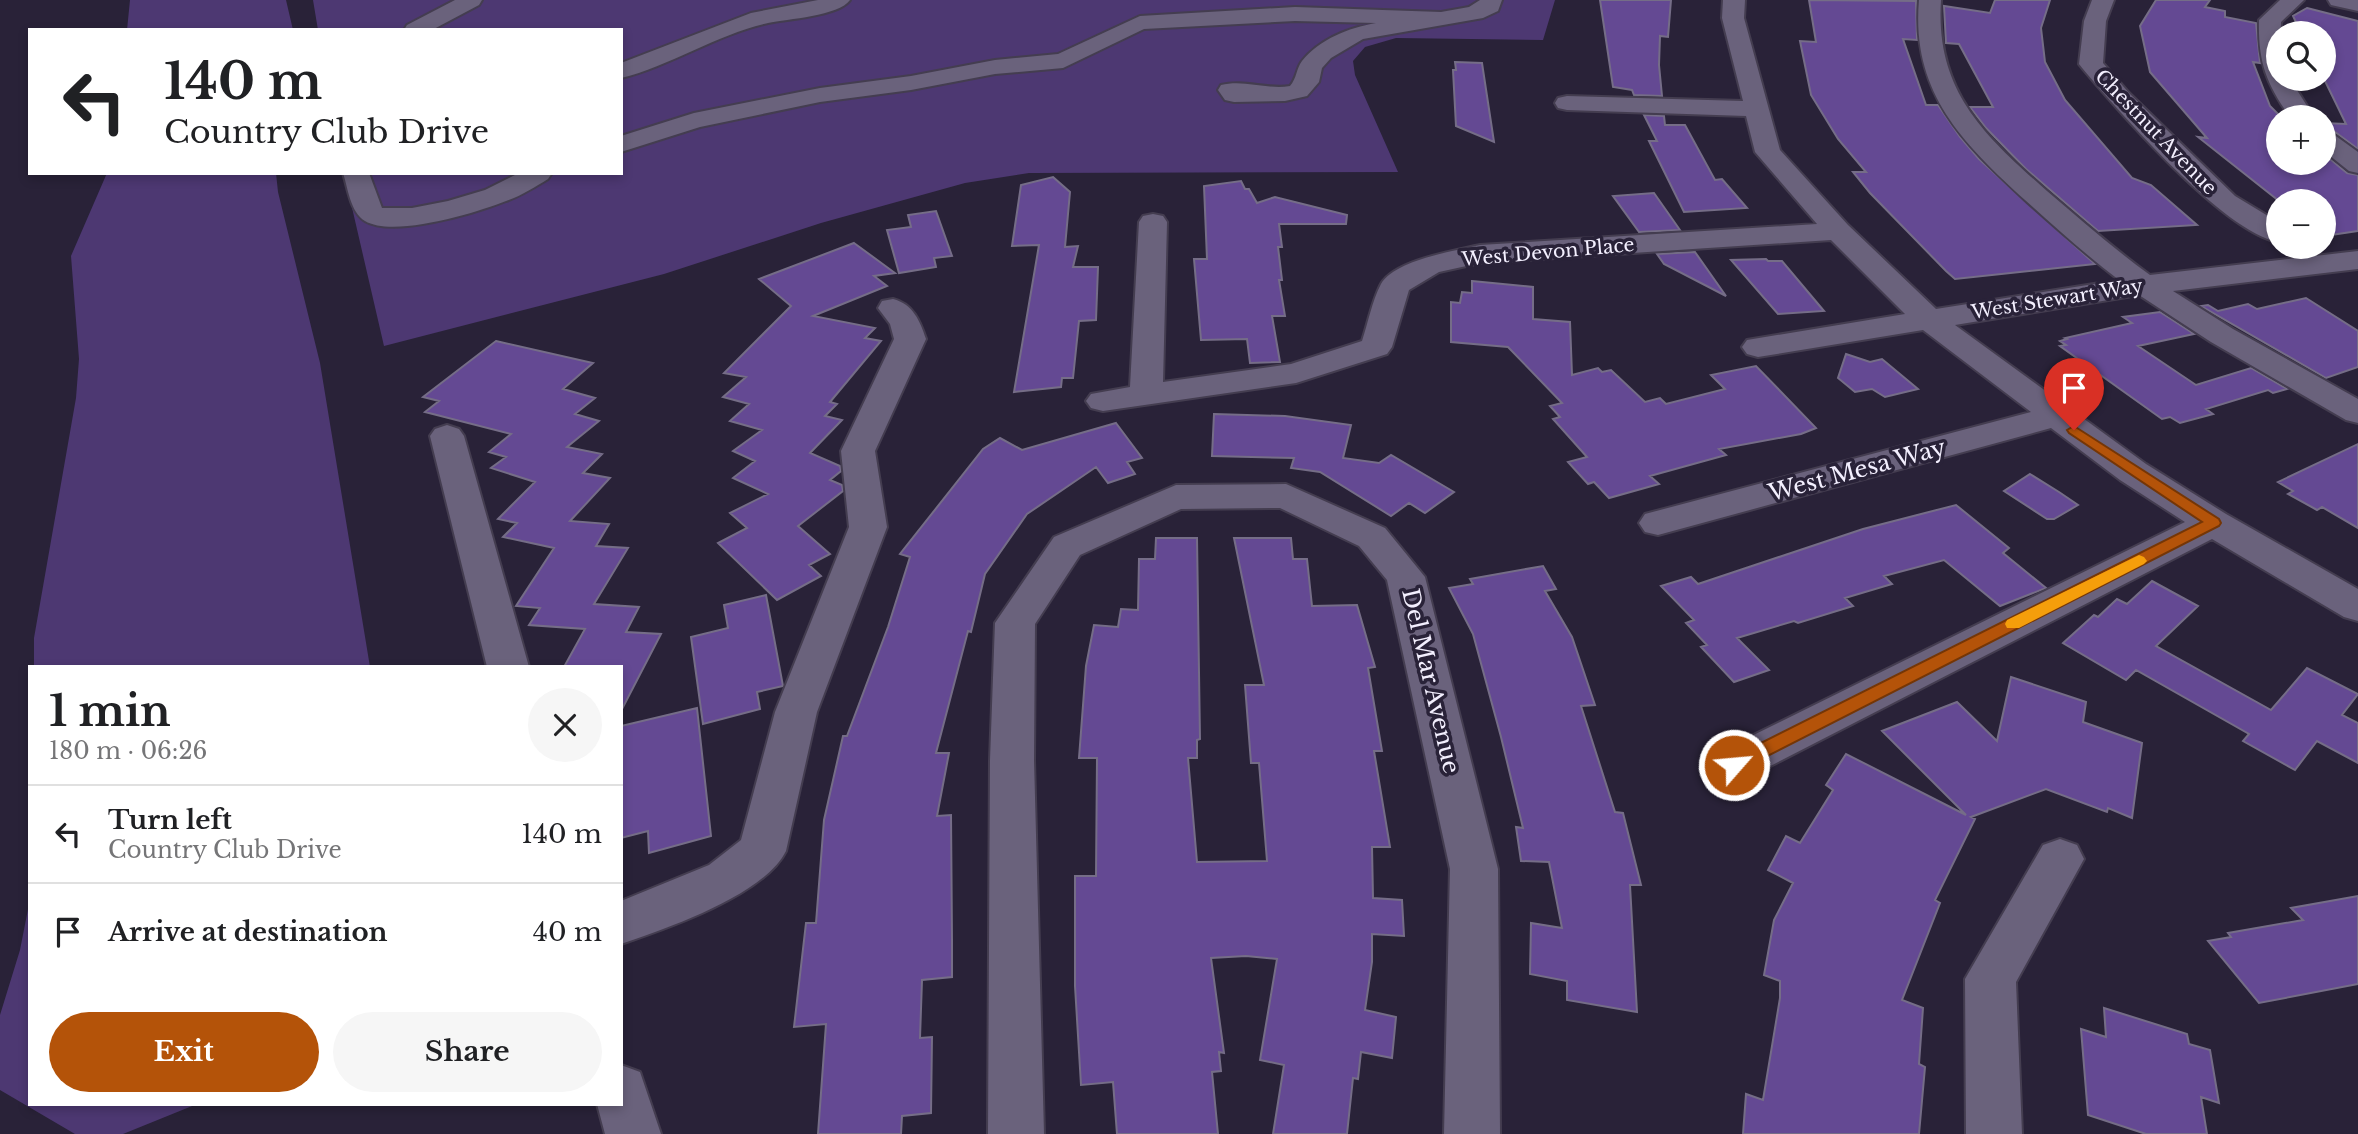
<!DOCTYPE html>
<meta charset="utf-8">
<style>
body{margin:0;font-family:"Libre Baskerville",serif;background:#f6f6f6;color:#202124;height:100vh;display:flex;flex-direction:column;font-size:26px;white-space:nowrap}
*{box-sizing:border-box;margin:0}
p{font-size:23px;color:#757577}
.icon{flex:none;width:38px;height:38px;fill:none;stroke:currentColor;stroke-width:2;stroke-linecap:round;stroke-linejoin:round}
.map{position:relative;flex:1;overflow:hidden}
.side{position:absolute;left:28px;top:665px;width:595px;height:441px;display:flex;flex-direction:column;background:#fff;border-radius:0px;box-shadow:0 4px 10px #0003}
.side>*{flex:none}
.hud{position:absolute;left:28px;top:28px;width:595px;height:147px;border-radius:0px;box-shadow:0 4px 10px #0003;background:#fff;color:#202124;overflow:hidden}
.fabs{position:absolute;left:2266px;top:21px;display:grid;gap:14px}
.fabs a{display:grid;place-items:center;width:70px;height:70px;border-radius:50%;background:#fff;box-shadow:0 4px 10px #0003;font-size:35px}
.pin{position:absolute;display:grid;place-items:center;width:60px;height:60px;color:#fff;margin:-72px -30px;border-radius:50% 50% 50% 0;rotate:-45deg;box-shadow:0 0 7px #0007}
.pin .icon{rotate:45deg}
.me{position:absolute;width:77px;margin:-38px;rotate:63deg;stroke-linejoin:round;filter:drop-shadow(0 0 5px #0008)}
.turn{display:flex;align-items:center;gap:24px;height:147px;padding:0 21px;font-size:32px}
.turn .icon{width:91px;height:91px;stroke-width:2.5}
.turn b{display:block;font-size:49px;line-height:60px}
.round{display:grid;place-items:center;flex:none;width:74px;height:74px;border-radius:37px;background:#f6f6f6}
.summary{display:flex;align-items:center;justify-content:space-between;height:119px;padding:0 21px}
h1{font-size:42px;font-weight:700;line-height:52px}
.primary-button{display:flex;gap:14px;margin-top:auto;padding:14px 21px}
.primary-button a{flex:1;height:80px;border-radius:42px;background:#b45309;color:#fff;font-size:28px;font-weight:700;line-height:80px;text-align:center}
.primary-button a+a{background:#f6f6f6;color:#202124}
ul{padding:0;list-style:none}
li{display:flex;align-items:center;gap:21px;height:98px;padding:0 21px;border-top:2px solid #e0e0e0}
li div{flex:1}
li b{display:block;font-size:26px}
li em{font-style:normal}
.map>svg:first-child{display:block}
</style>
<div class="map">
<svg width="2358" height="1134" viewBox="0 0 2358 1134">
<rect width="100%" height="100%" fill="#292238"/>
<path fill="#4d3872" d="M130 0H286L293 30H127Z
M313 0H1555L1543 40 1396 38 1365 47 1353 61 1355 75 1398 172 1029 173 965 183 821 223 664 274 384 346 344 173H621V30H318Z
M107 173H276L278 192 320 363 370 667H34V638L76 398 79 359 71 256Z
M30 899V1104H197L123 1134H75L0 1090V1015L20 950Z"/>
<path fill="#644993" stroke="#756d87" stroke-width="2" d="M1600 0H1671L1668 37 1660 36 1659 65 1662 96 1634 95 1632 90 1613 87Z
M1809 0 1916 1 1917 40 1903 39 1926 105H1938L1960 137 1979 159 2095 264 1955 279 1946 271 1870 193 1853 172H1866L1838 139 1811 95 1800 41 1816 42Z
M1995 0H2050L2041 28 2045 62 2065 100 2132 178 2151 185 2197 225 2098 231 2026 169 1986 128 1970 107H1993L1959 44 1946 43 1944 6 1990 13Z
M2156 0H2210L2205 7 2225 11V17L2256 23 2260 63 2253 62 2270 106 2281 117H2278V163H2324V154L2347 173 2358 175V231L2324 236V201H2279L2198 137 2207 138 2150 72 2140 26Z
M2307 8 2358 21V149L2335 132 2324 129V123L2346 124 2324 79V33H2301L2293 16Z
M1455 62 1482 63 1494 142 1456 126 1453 70H1456Z
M1644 115 1664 116 1665 125H1685L1715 180 1722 179 1747 208 1684 212 1649 141H1657Z
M1053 177 1070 192 1065 247 1078 246 1073 267H1098L1096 320 1079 321 1073 378H1062L1061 387 1014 392 1039 245 1012 246 1021 185Z
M1241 181 1245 189H1249L1257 203 1275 197 1347 215 1346 224H1279L1282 247H1278L1282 280H1279L1285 316H1272L1280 362 1250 363 1247 339 1201 340 1194 259H1207L1204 186Z
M1654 193 1680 230 1639 232 1613 196Z
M936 211 952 256 934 258 936 267 899 273 887 230 911 227 908 215Z
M854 243 895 273 874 276 887 286 813 316 875 328 865 338 881 341 830 402 837 404 825 416 842 420 810 453 840 466 841 471 830 480 842 485 843 491 798 526 830 554 809 565 821 576 777 600 718 543 747 528 730 513 768 494 733 478 755 461 733 451 762 430 730 421 749 404 723 397 746 377 724 373 791 306 759 279Z
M1695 252 1726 296 1664 264 1657 254Z
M1766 259 1768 261H1782L1824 311 1778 314 1731 260Z
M1472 281 1533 287V319L1570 322 1572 375 1598 368 1602 372 1611 370 1645 402 1660 398 1666 404 1725 389 1711 375 1756 366 1816 428 1801 434 1719 449 1726 455 1650 476 1659 484 1609 498 1594 482 1588 484 1568 462 1587 457 1553 419 1560 417 1550 406 1562 403 1508 347 1451 342V302L1460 303 1462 292 1472 293Z
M2306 298 2358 331V367L2326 378 2201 306 2208 305 2218 311 2248 304 2257 309Z
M2160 312 2194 334 2138 346 2196 385 2251 368 2287 389 2273 393 2268 390 2206 409 2213 414 2180 423 2170 417 2162 419 2060 346 2066 345 2060 341 2067 339 2065 338 2132 323 2123 317Z
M496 341 593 363 563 389 595 398 575 414 599 421 567 447 602 454 583 473 610 478 570 521 609 524 596 546 628 548 594 604 639 607 626 632 661 634 621 711V667H564L585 629 529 625 540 608 516 606 554 548 503 537 517 523 498 519 535 482 491 468 506 457 489 452 511 434 425 412 439 401 423 397Z
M1846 354 1870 362 1882 359 1918 389 1885 397 1872 389 1855 392 1838 378Z
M1214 414 1285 416 1351 425 1343 458 1379 463 1391 455 1454 492 1425 513 1409 503 1391 516 1320 472 1291 468 1294 458 1212 456Z
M1116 423 1142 458 1127 462 1135 474 1108 483 1096 467 1027 514 985 574 971 632 968 631 936 753H949L937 816 951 815 952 939V977L922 980 920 1038 932 1037 931 1113 902 1116 901 1134H818L826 1024 794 1027 806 923H816L824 820 843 736H847L888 627 910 557 900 554 983 449 1000 438 1022 450Z
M2358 444V528L2322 507 2317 510 2288 494 2293 491 2278 482Z
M2030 474 2059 492 2078 505 2054 519H2047L2004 491Z
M1956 505 2009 548 2003 553 2046 588 2000 606 1944 560 1884 576 1892 584 1845 598 1853 606 1798 623 1794 621 1737 638 1769 670 1734 682 1701 647 1707 645 1686 623 1694 620 1661 586 1691 577 1698 584 1863 529Z
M1156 538H1197L1200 739 1197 740V758H1188L1197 862 1267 861 1259 763H1251L1245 685H1264L1234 538H1291L1293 559H1307L1312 606 1357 605 1375 667 1368 668 1382 751H1374L1390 847H1372L1373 898 1402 900 1404 936 1372 934V962L1365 1010 1396 1017 1392 1058 1361 1052 1358 1079 1353 1078 1347 1134H1273L1284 1065 1260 1060 1277 959 1246 956 1211 958 1224 1053 1219 1052 1221 1071 1212 1072 1218 1134H1117L1113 1082 1081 1085 1075 986V876H1096L1097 758H1079L1086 666 1094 625 1118 627 1121 609 1138 610 1139 559H1155Z
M1543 566 1556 589 1545 591 1572 637 1595 705 1581 706 1615 812 1623 813 1641 885H1630L1637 1012 1567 1000V981L1530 974 1531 923 1562 928 1549 862 1521 861 1516 827 1523 828 1501 737 1473 634 1449 588 1473 584 1470 579Z
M2152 581 2198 606 2156 646 2271 710 2307 668 2358 694 2342 715 2358 723V763L2317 741 2295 770 2243 741 2249 734 2136 670 2126 680 2063 643 2094 615 2098 617 2117 599 2127 604Z
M766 595 783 686 757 692 760 709 703 724 691 637 728 628 724 605Z
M2011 677 2086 702 2083 722 2142 743 2132 818 2108 808 2107 812 2046 789 1971 817 1975 819 1935 900 1940 903 1902 1000 1923 1008 1919 1064 1925 1067 1919 1134H1743L1746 1094 1763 1100 1780 998V981L1764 975 1774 920 1793 883 1768 870 1786 836 1800 843 1833 790 1826 785 1846 754 1966 815 1882 731 1957 702 1997 741Z
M697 708 711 836 649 853 648 831 621 838V726Z
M2358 896V984L2259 1003 2208 941 2231 937 2228 933 2303 920 2291 908Z
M2104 1008 2187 1034 2189 1044 2210 1050 2219 1103 2201 1097 2207 1134H2146L2088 1115 2081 1029 2106 1037Z"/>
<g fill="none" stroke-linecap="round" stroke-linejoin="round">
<g stroke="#443d50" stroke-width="4">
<path id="minor" d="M455 0H482L479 5 432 30H404L407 25Z
M818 0H850C839 16 787 19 768 23 720 33 670 66 621 78V63L751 13Z
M1480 0H1502L1498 11 1483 18 1363 39 1331 58 1322 68 1319 82 1307 96 1285 101 1234 102 1225 100 1218 90 1221 85C1244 79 1267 90 1290 86 1297 78 1296 69 1302 61 1320 39 1348 28 1376 23L1295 21 1144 29 1063 68 995 74 911 90 820 102 700 127 621 152V136L694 113 820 88 911 76 995 60 1058 54 1140 16 1295 7 1441 12 1469 7Z
M1723 0H1745L1744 18 1780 150 1848 225 1936 309 2119 280C2086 255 2055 227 2025 200 1962 142 1911 92 1919 0H1941C1935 91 1984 135 2047 191 2081 220 2114 249 2150 275L2358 251V269L2173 291 2233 329 2358 399V423L2346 420 2211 342 2139 295 1955 325 2146 464 2226 514 2358 589V621L2344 617 2212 539 1749 777 1733 783 1717 777 1711 765 1717 753 2185 522 2120 480 2051 428 1658 535 1645 532 1639 523 1645 514 2031 412 1923 330 1758 357 1747 354 1742 347 1747 340 1905 314 1831 240 1480 263 1439 272 1409 290 1392 347 1387 354 1296 383 1103 411 1091 408 1086 401 1091 394 1130 387 1139 222 1143 216 1153 214 1163 216 1167 222 1163 382 1291 364 1362 341C1368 323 1372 301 1381 284 1395 260 1454 251 1480 245L1817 224 1755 152 1746 116 1567 110 1558 108 1555 103 1558 98 1567 96 1743 101 1722 18Z
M2092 0H2114L2106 21 2103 63 2129 93 2235 196 2278 222V242C2223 231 2121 114 2083 69L2079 64 2084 21Z
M2280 0H2304L2281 22 2278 79H2290L2314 117H2290C2266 83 2258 62 2259 20Z
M2328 0H2358V11L2331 5Z
M2324 131 2333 134 2358 152V173L2349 171 2324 151Z
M343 173H369L382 208H412L448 201 485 190 519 173H552L548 179C535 187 521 196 506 201 476 213 393 238 365 221 350 212 348 188 343 173Z
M893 299C913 304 920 321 926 339L875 451 887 527 817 712 786 851C764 895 668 928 621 944V901L709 865 741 840 775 712 849 527 841 451 894 339 890 324 878 308 882 301Z
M447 425 459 429 464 436 529 667H487L430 436 435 429Z
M1286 484 1385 528 1425 577 1498 869 1500 1134H1444L1450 869 1387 580 1359 546 1280 508 1181 509 1080 555 1035 624 1034 760 1044 1134H988L990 760 995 623 1054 537 1176 485Z
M2060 839 2077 845 2084 859 2016 982 2022 1134H1966L1965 979 2043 845Z
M621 1065 640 1072 661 1134H605L597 1104H621Z"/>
</g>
<use href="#minor" fill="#6a627c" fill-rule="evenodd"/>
</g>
<path fill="#b45309" stroke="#753606" stroke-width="2" d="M2074 426 2219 519 2221 523 2219 526 1740 770 1734 772 1727 770 1724 765 1727 760 2202 522 2069 433 2067 430Z"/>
<path fill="#f59e0b" d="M2139 555 2144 557 2147 561 2144 564 2019 628H2007L2005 624 2007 620Z"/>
<g text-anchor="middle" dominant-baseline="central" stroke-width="7" stroke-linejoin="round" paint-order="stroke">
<g font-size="19" fill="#f3effe" stroke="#292238">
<text transform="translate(2156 132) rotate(46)">Chestnut Avenue</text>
<text transform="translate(1548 252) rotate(-5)">West Devon Place</text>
<text transform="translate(2057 299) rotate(-9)">West Stewart Way</text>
</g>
<g font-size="23" fill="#f3effe" stroke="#292238">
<text transform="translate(1857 470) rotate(-15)">West Mesa Way</text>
<text transform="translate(1431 681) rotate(77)">Del Mar Avenue</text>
</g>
</g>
</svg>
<div class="fabs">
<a><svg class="icon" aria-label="search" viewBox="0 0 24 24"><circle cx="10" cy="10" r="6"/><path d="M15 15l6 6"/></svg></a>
<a>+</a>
<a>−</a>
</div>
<div class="pin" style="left:2074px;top:430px;background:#d93025"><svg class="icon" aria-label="arrive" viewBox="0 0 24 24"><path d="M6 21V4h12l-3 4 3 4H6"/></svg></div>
<svg class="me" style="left:1734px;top:765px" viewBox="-20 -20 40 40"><circle r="17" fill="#b45309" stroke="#fff" stroke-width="3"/><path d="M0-11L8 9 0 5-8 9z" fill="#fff"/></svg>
<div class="hud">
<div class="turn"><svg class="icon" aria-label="left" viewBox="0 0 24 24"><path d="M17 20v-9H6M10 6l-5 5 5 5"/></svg><div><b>140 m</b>Country Club Drive</div></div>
</div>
<section class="side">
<div class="summary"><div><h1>1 min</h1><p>180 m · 06:26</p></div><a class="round"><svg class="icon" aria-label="close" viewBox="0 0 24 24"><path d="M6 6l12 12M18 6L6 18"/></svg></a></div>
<ul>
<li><svg class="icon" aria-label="left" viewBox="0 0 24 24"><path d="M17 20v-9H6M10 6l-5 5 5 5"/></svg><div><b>Turn left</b><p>Country Club Drive</p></div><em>140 m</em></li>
<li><svg class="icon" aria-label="arrive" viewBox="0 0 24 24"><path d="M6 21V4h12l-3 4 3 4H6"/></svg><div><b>Arrive at destination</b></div><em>40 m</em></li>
</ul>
<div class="primary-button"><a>Exit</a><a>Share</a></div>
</section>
</div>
